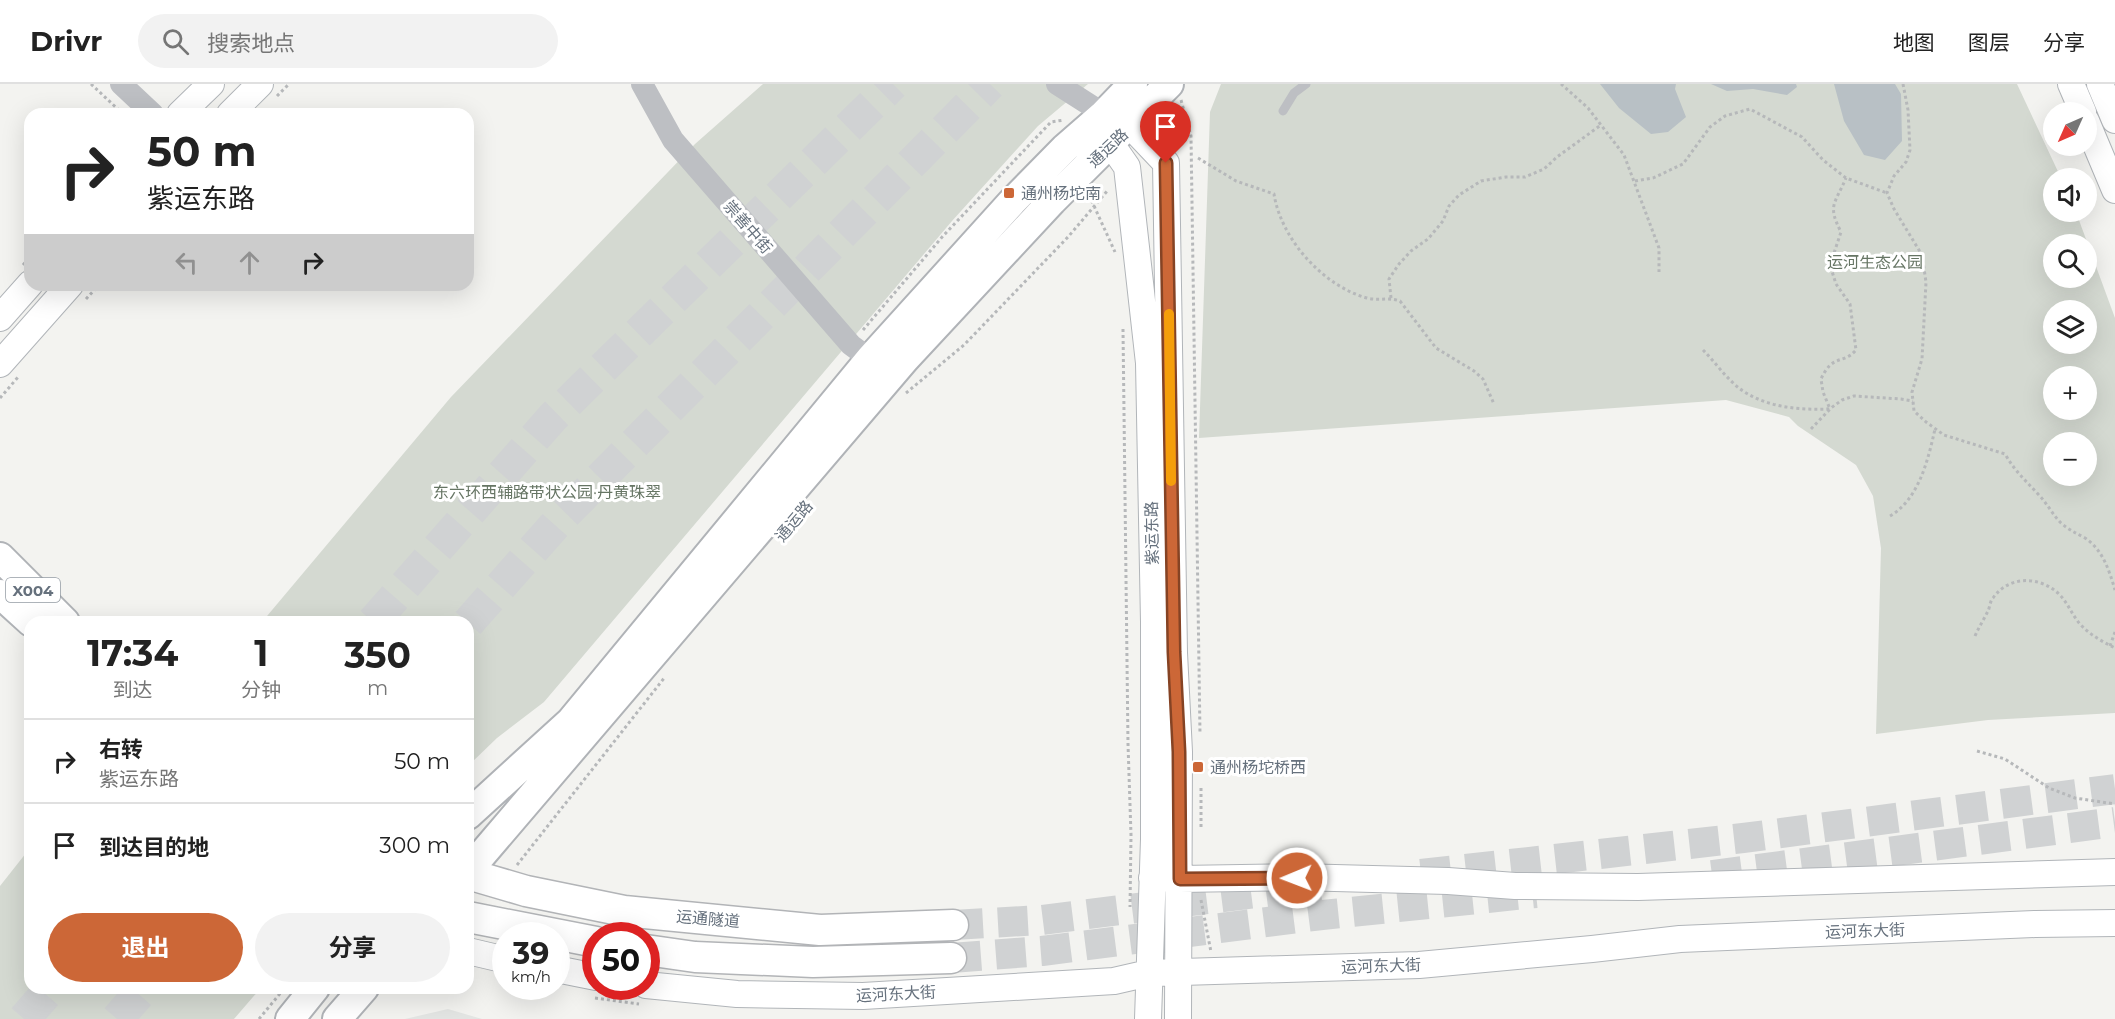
<!DOCTYPE html>
<html lang="zh">
<meta charset="utf-8">
<style>
body{margin:0;font-family:Montserrat,"Noto Sans SC",sans-serif;background:#f2f2f2;color:#222;height:100vh;display:flex;flex-direction:column;font-size:22px;white-space:nowrap}
*{box-sizing:border-box;margin:0}
p{font-size:20px;color:#767676}
.icon{flex:none;width:33px;height:33px;fill:none;stroke:currentColor;stroke-width:2;stroke-linecap:round;stroke-linejoin:round}
.map{position:relative;flex:1;overflow:hidden}
.sheet{position:absolute;left:24px;top:532px;width:450px;height:378px;display:flex;flex-direction:column;background:#fff;border-radius:18px;box-shadow:0 6px 24px #0002}
.sheet>*{flex:none}
.hud{position:absolute;left:24px;top:24px;width:450px;height:183px;border-radius:18px;box-shadow:0 6px 24px #0002;background:#fff;color:#222;overflow:hidden}
.needle{width:39px;rotate:225deg}
.tools{position:absolute;left:2043px;top:18px;display:grid;gap:12px}
.tools a{display:grid;place-items:center;width:54px;height:54px;border-radius:50%;background:#fff;box-shadow:0 6px 24px #0002;font-size:30px}
.speed{position:absolute;left:492px;top:838px;display:flex;gap:12px;font-size:30px;font-weight:700;text-align:center}
.speed>*{display:grid;place-content:center;width:78px;height:78px;border-radius:50%;background:#fff;box-shadow:0 6px 24px #0002;line-height:1}
.speed small{font-size:15px;font-weight:400}
.speed .limit{border:9px solid #d22;background:#fff;color:#111}
.pin{position:absolute;display:grid;place-items:center;width:51px;height:51px;color:#fff;margin:-62px -26px;border-radius:50% 50% 50% 0;rotate:-45deg;box-shadow:0 0 6px #0007}
.pin .icon{rotate:45deg}
.me{position:absolute;width:66px;margin:-33px;rotate:269deg;stroke-linejoin:round;filter:drop-shadow(0 0 4px #0008)}
.turn{display:flex;align-items:center;gap:21px;height:126px;padding:0 24px;font-size:27px}
.turn .icon{width:78px;height:78px;stroke-width:2.5}
.turn b{display:block;font-size:42px;line-height:51px}
.lanes{display:flex;align-items:center;height:57px;padding:0 24px;background:#0003;justify-content:center;gap:30px;direction:ltr}
.lanes .off{opacity:.35}
.eta{display:flex;justify-content:space-evenly;align-items:center;height:102px;text-align:center}
.eta b{font-size:36px;font-weight:700;line-height:42px}
.button{display:flex;gap:12px;margin-top:auto;padding:12px 24px}
.button a{flex:1;height:69px;border-radius:36px;background:#cc6737;color:#fff;font-size:24px;font-weight:700;line-height:69px;text-align:center}
.button a+a{background:#f2f2f2;color:#222}
ul{padding:0;list-style:none}
li{display:flex;align-items:center;gap:18px;height:84px;padding:0 24px;border-top:2px solid #e0e0e0}
li div{flex:1}
li b{display:block;font-size:22px}
li em{font-style:normal}
header{display:flex;align-items:center;gap:36px;box-sizing:border-box;height:84px;padding:0 30px;background:#fff;border-bottom:2px solid #e0e0e0}
header strong{font-size:28px}
nav{display:flex;gap:33px;margin-inline-start:auto;font-size:21px}
.search{width:420px;height:54px;background:#f2f2f2;display:flex;align-items:center;gap:15px;box-sizing:border-box;padding:0 21px;border-radius:33px;color:#767676;font-size:22px}
.map>svg:first-child{display:block}
</style>
<header>
<strong>Drivr</strong>
<div class="search"><svg class="icon" aria-label="search" viewBox="0 0 24 24"><circle cx="10" cy="10" r="6"/><path d="M15 15l6 6"/></svg>搜索地点</div>
<nav><a>地图</a><a>图层</a><a>分享</a></nav>
</header>
<div class="map">
<svg width="2115" height="935" viewBox="0 0 2115 935">
<rect width="100%" height="100%" fill="#f3f3f0"/>
<path fill="#e3e5e3" d="M448 925 482 935H405Z"/>
<path fill="#d4d9d1" fill-rule="evenodd" d="M763 0H1088L1038 42 952 137 544 618 497 654 468 682V538H262L451 313 695 60Z
M1221 0H2017L2061 94H2054V128H2076L2115 234V629L1988 636 1876 650 1881 464 1873 412 1856 381 1798 342 1789 333 1726 316 1199 354 1210 28ZM2054 160H2086V194H2054ZM2054 226H2086V260H2054ZM2054 292H2086V326H2054ZM2054 358H2086V392H2054Z
M30 764V904L260 905 234 935H0V802Z"/>
<path fill="#b8c0c5" d="M1600 0H1676L1675 5 1686 33 1668 48 1651 50 1619 24Z
M1711 0H1796L1797 3 1787 11 1753 5 1727 7Z
M1834 0H1895L1901 10 1902 57 1885 76 1864 71 1844 37Z"/>
<g fill="none" stroke-linecap="round" stroke-linejoin="round">
<path stroke="#d0d2d3" stroke-width="30" stroke-dasharray="30 15" stroke-linecap="butt" d="M1421 790 1743 754 2115 705
M1712 791 2115 738
M953 841 1041 836 1320 801
M951 874 1042 867 1322 831 1536 809"/>
<path stroke="#d0d2d3" stroke-width="33" stroke-dasharray="33 16" stroke-linecap="butt" d="M373 538 553 333 893 0
M468 539 562 433 990 0
M24 935 51 904
M117 935 144 904"/>
<g stroke="#b1b5b9" stroke-width="28">
<path id="secondary" d="M2071 0 2083 28
M2100 0 2115 36
M180 30 211 0
M230 30 260 0
M2086 37 2115 106
M1106 39 1111 60 1127 83 1149 279 1154 538V755L1148 935
M1130 41 1166 79 1174 569 1179 668 1178 935
M0 234 30 200
M0 280 70 201
M1152 794 1180 795 1297 793 1448 797 1515 802 1638 803 2115 788
M468 867 506 876
M556 885 596 893
M646 901 737 910 863 912 1114 897 1149 889 1419 881 1592 865 1680 855 2035 840 2115 839"/>
</g>
<g stroke="#b0b3b7" stroke-width="32">
<path id="primary" d="M0 473 65 538
M0 510 31 538
M468 731 571 637 870 275 1012 118 1065 64 1104 30 1133 0
M468 787 905 275 1052 117 1169 0
M290 935 315 904
M337 935 364 904"/>
</g>
<g stroke="#b2b4b7" stroke-width="33">
<path id="trunk" d="M468 790 526 807 624 827 820 846 953 841
M468 833 596 858
M646 866 695 873 813 878 951 874"/>
</g>
<path stroke="#b6b8ba" stroke-width="3" stroke-dasharray="3 3" stroke-linecap="butt" d="M91 0 123 30
M1561 0 1588 24 1624 71 1659 164V188
M1903 0 1908 26 1910 66 1906 78 1894 92 1887 109 1894 125 1922 171 1926 198 1922 275 1912 308 1914 327 1926 338 1944 351 2005 370C2014 386 2025 396 2038 410 2047 419 2052 430 2061 439 2069 446 2076 449 2085 454 2103 466 2109 486 2115 506
M277 12 289 0
M1181 16 1191 52 1200 650
M1198 74 1236 97 1274 110C1281 155 1323 202 1367 214 1378 217 1388 213 1400 217L1436 264 1474 287 1483 295 1494 320
M1635 97 1653 94 1683 80 1710 43 1725 32 1750 25 1802 53 1823 76 1846 94 1887 109
M1089 111 1115 168
M23 181 30 173
M1391 214 1389 195 1399 180 1411 167 1428 155 1443 137 1449 122 1459 111 1481 97 1506 93H1525L1544 85 1557 73 1601 41
M86 215 99 201
M1123 245 1128 660 1131 751 1130 823
M863 246 943 152 1014 77 1051 38 1064 36
M1703 266C1716 279 1728 297 1743 307 1769 324 1800 326 1830 325L1823 308 1821 295C1833 269 1843 281 1856 266L1850 220 1836 200 1830 181 1841 148C1827 121 1835 120 1846 94
M906 309 964 261 1068 153 1108 106
M0 314 19 292
M1811 345 1831 324 1842 316 1854 312 1901 315 1913 317
M1890 432C1919 415 1928 376 1935 345
M1975 552C1979 543 1984 535 1988 527 1990 523 1990 517 1993 514 2009 491 2040 492 2059 510 2068 519 2072 531 2080 540 2090 551 2103 558 2115 564
M2110 562 2115 548
M1977 667 2005 675 2049 704 2075 714 2115 720
M1201 743V702
M517 781 665 593
M1201 816 1211 868
M537 903 553 907
M595 914 639 920
M259 935 283 906"/>
<path stroke="#bdbfc3" stroke-width="9" d="M1283 27 1294 9 1306 0"/>
<path stroke="#bdbfc3" stroke-width="22" d="M121 0 153 30
M642 0 673 56 851 261 870 275
M1057 0 1104 30"/>
<use href="#secondary" stroke="#fff" stroke-width="26"/>
<use href="#primary" stroke="#fff" stroke-width="28"/>
<use href="#trunk" stroke="#fff" stroke-width="30"/>
</g>
<g fill="none" stroke-linecap="round" stroke-linejoin="round">
<g stroke="#854324" stroke-width="15">
<path id="route" d="M1166 79 1174 568 1179 668 1180 795 1297 794"/>
</g>
<use href="#route" stroke="#cc6737" stroke-width="10"/>
<path stroke="#f59e0b" stroke-width="10" d="M1169 230 1171 397"/>
</g>
<g fill="#cc6737" stroke="#fff" stroke-width="2">
<rect x="1003" y="103" width="12" height="12" rx="3"/>
<rect x="1192" y="677" width="12" height="12" rx="3"/>
</g>
<g text-anchor="middle" dominant-baseline="central" stroke-width="6" stroke-linejoin="round" paint-order="stroke">
<rect fill="#fff" stroke="#949ca4" stroke-width="1.5" x="6" y="494" width="54" height="24" rx="4.5"/>
<g font-size="15" font-weight="bold" fill="#66717d">
<text x="33" y="506">X004</text>
</g>
<g font-size="16" fill="#66717d" stroke="#fff">
<text transform="translate(1108 64) rotate(-43)">通运路</text>
<text transform="translate(748 143) rotate(49)">崇善中街</text>
<text transform="translate(794 437) rotate(-50)">通运路</text>
<text transform="translate(1152 449) rotate(-91)">紫运东路</text>
<text transform="translate(708 835) rotate(5)">运通隧道</text>
<text transform="translate(1865 847) rotate(-2)">运河东大街</text>
<text transform="translate(1381 882) rotate(-2)">运河东大街</text>
<text transform="translate(896 910) rotate(-3)">运河东大街</text>
</g>
<g font-size="16" fill="#66717d" stroke="#fff" text-anchor="start">
<text x="1021" y="109">通州杨坨南</text>
<text x="1210" y="683">通州杨坨桥西</text>
</g>
<g font-size="16" fill="#667564" stroke="#fff">
<text x="1875" y="178">运河生态公园</text>
<text x="547" y="408">东六环西辅路带状公园·丹黄珠翠</text>
</g>
</g>
</svg>
<div class="tools">
<a><svg class="needle" viewBox="-14 -14 28 28"><path d="M0-13l5 13h-10z" fill="#e53935"/><path d="M0 13l5-13h-10z" fill="#767676"/></svg></a>
<a><svg class="icon" aria-label="sound" viewBox="0 0 24 24"><path d="M4 9h4l5-4v14l-5-4H4zM17 9q2 3 0 6"/></svg></a>
<a><svg class="icon" aria-label="search" viewBox="0 0 24 24"><circle cx="10" cy="10" r="6"/><path d="M15 15l6 6"/></svg></a>
<a><svg class="icon" aria-label="layers" viewBox="0 0 24 24"><path d="M12 4l9 5-9 5-9-5zM3 14l9 5 9-5"/></svg></a>
<a>+</a>
<a>−</a>
</div>
<div class="speed"><div>39<small>km/h</small></div><div class="limit">50</div></div>
<div class="pin" style="left:1166px;top:79px;background:#d93025"><svg class="icon" aria-label="arrive" viewBox="0 0 24 24"><path d="M6 21V4h12l-3 4 3 4H6"/></svg></div>
<svg class="me" style="left:1297px;top:794px" viewBox="-20 -20 40 40"><circle r="17" fill="#cc6737" stroke="#fff" stroke-width="3"/><path d="M0-11L8 9 0 5-8 9z" fill="#fff"/></svg>
<div class="hud">
<div class="turn"><svg class="icon" aria-label="right" viewBox="0 0 24 24"><path d="M7 20v-9h11M14 6l5 5-5 5"/></svg><div><b>50 m</b>紫运东路</div></div>
<div class="lanes"><svg class="icon off" aria-label="left" viewBox="0 0 24 24"><path d="M17 20v-9H6M10 6l-5 5 5 5"/></svg><svg class="icon off" aria-label="ahead" viewBox="0 0 24 24"><path d="M12 20V5M6 11l6-6 6 6"/></svg><svg class="icon" aria-label="right" viewBox="0 0 24 24"><path d="M7 20v-9h11M14 6l5 5-5 5"/></svg></div>
</div>
<section class="sheet">
<div class="eta">
<div><b>17:34</b><p>到达</p></div>
<div><b>1</b><p>分钟</p></div>
<div><b>350</b><p>m</p></div>
</div>
<ul>
<li><svg class="icon" aria-label="right" viewBox="0 0 24 24"><path d="M7 20v-9h11M14 6l5 5-5 5"/></svg><div><b>右转</b><p>紫运东路</p></div><em>50 m</em></li>
<li><svg class="icon" aria-label="arrive" viewBox="0 0 24 24"><path d="M6 21V4h12l-3 4 3 4H6"/></svg><div><b>到达目的地</b></div><em>300 m</em></li>
</ul>
<div class="button"><a>退出</a><a>分享</a></div>
</section>
</div>
